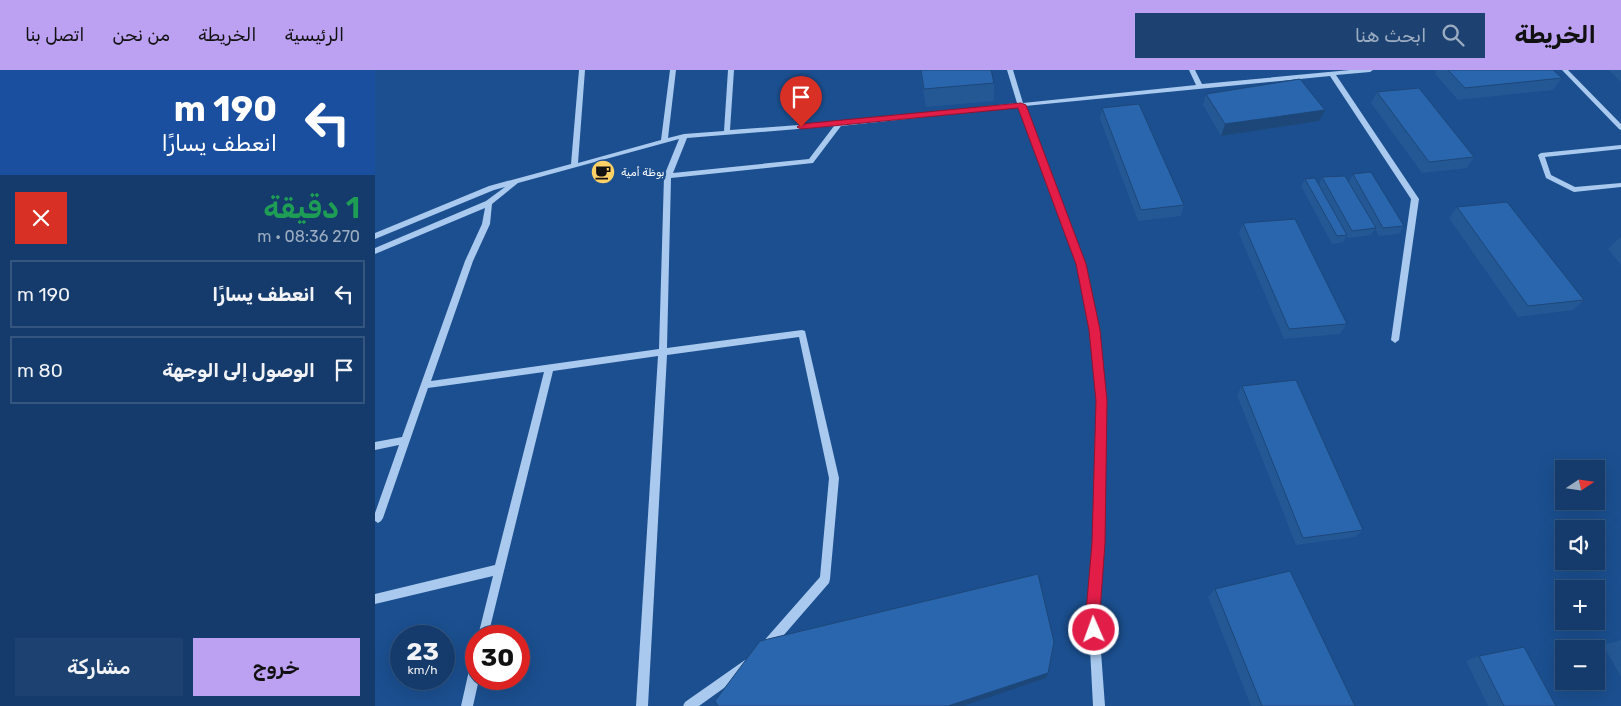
<!DOCTYPE html>
<html lang="ar">
<meta charset="utf-8">
<style>
body{margin:0;font-family:Rubik,"Noto Sans Arabic",sans-serif;background:#1d4271;color:#f1f3f6;direction:rtl;height:100vh;display:flex;flex-direction:column;font-size:19px;white-space:nowrap}
*{box-sizing:border-box;margin:0}
p{font-size:16px;color:#9dadc1}
.icon{flex:none;width:28px;height:28px;fill:none;stroke:currentColor;stroke-width:2;stroke-linecap:round;stroke-linejoin:round}
.map{position:relative;flex:1;overflow:hidden;direction:ltr}
.side{display:flex;flex-direction:column;background:#143b6b;width:375px}
.side>*{flex:none}
.guide{background:#1a4fa0;color:#fff;overflow:hidden}
.needle{width:32px;rotate:77deg}
.buttons{position:absolute;left:1180px;top:390px;display:grid;gap:10px}
.buttons a{display:grid;place-items:center;width:50px;height:50px;border-radius:0px;background:#143b6b;box-shadow:0 5px 20px #0002,0 0 0 1px #33557e;font-size:25px}
.speed{position:absolute;left:15px;top:555px;display:flex;gap:10px;font-size:25px;font-weight:700;text-align:center}
.speed>*{display:grid;place-content:center;width:65px;height:65px;border-radius:50%;background:#143b6b;box-shadow:0 5px 20px #0002,0 0 0 1px #33557e;line-height:1}
.speed small{font-size:12px;font-weight:400}
.speed .limit{border:8px solid #d22;background:#fff;color:#111}
.pin{position:absolute;display:grid;place-items:center;width:42px;height:42px;color:#fff;margin:-51px -21px;border-radius:50% 50% 50% 0;rotate:-45deg;box-shadow:0 0 5px #0007}
.pin .icon{rotate:45deg}
.me{position:absolute;width:55px;margin:-28px;rotate:358deg;stroke-linejoin:round;filter:drop-shadow(0 0 4px #0008)}
.turn{display:flex;align-items:center;gap:18px;height:105px;padding:0 15px;font-size:22px}
.turn .icon{width:65px;height:65px;stroke-width:2.5}
.turn b{display:block;font-size:35px;line-height:42px}
.round{display:grid;place-items:center;flex:none;width:52px;height:52px;border-radius:0px;background:#1d4271}
.summary{display:flex;align-items:center;justify-content:space-between;height:85px;padding:0 15px}
h1{font-size:30px;font-weight:600;line-height:38px;color:#1e9e55}
.action{display:flex;gap:10px;margin-top:auto;padding:10px 15px}
.action a{flex:1;height:58px;border-radius:0px;background:#bca0f2;color:#111;font-size:20px;font-weight:600;line-height:58px;text-align:center}
.action a+a{background:#1d4271;color:#f1f3f6}
ul{padding:0;list-style:none}
li{display:flex;align-items:center;gap:15px;height:68px;margin:0 10px 8px;padding:0 5px;border:2px solid #33557e;border-radius:0px}
li div{flex:1}
li b{display:block;font-size:19px}
li em{font-style:normal}
header{display:flex;align-items:center;gap:30px;box-sizing:border-box;height:70px;padding:0 25px;background:#bca0f2;color:#111}
header strong{font-size:24px}
nav{display:flex;gap:28px;margin-inline-start:auto;font-size:18px}
.search{width:350px;height:45px;background:#1d4271;display:flex;align-items:center;gap:12px;box-sizing:border-box;padding:0 18px;border-radius:0px;color:#9dadc1;font-size:19px}
main{display:flex;flex:1;min-height:0}
.map>svg:first-child{display:block}
</style>
<header>
<strong>الخريطة</strong>
<div class="search"><svg class="icon" aria-label="search" viewBox="0 0 24 24"><circle cx="10" cy="10" r="6"/><path d="M15 15l6 6"/></svg>ابحث هنا</div>
<nav><a>الرئيسية</a><a>الخريطة</a><a>من نحن</a><a>اتصل بنا</a></nav>
</header>
<main>
<div class="map">
<svg width="1246" height="636" viewBox="0 0 1246 636">
<rect width="100%" height="100%" fill="#1b4f8f"/>
<g fill="none" stroke-linecap="round" stroke-linejoin="round">
<path fill="#a9c9ee" fill-rule="evenodd" d="M204 0H210L203 93 286 70 295 0H301L293 68 309 64 349 61 353 0H359L355 60 464 52 642 33 632 0H638L648 33 821 15 814 0H820L827 14 975 0H998L995 2 961 5 1044 129 1024 270 1020 273 1016 270 1036 129 955 6 650 36 710 195 724 260 731 331 728 473 723 541 730 636H718L713 541 718 473 723 331 716 260 702 195 644 37 466 56 438 93 296 108 292 278 427 260 430 261 464 408 455 509 454 513 395 581 391 582 387 581 386 577 387 573 445 507 454 408 424 267 292 285 273 636H261L283 286 178 301 113 566H103L118 506 0 534V524L120 495 169 302 53 318 8 448 6 451 3 453 0 451V443L24 375 0 380V372L27 367 90 191 107 154 110 138 0 184V178L111 131 130 117 119 120 0 169V163L114 116 196 94ZM459 56 434 89 298 103 312 68ZM304 69 289 106 284 279 56 311 98 191 115 154 117 134 143 113Z
M1187 0H1193L1246 54V60L1244 59Z
M1246 75V79L1170 87 1176 105 1200 117 1246 113V117L1199 122 1171 108 1163 85 1166 83Z
M101 590V609H104L98 636H86L95 596 97 592Z
M370 590 374 592 376 596 374 600 324 636H308L310 632Z"/>
</g>
<path fill="#245895" d="M545 0H616L619 13V31L551 37Z
M1062 0H1178L1187 8 1178 20 1083 30 1060 4Z
M1234 0H1246V12Z
M1002 22 1099 87 1092 98 1047 103 996 33Z
M831 24 944 51 846 66 828 35Z
M727 38 809 135 806 146 763 151 725 49Z
M978 104 1029 156 1024 164 1004 166 1000 159 996 165 973 168 971 166 968 172 957 174 926 116 930 109 944 114 947 107 974 111Z
M1082 137 1209 230 1198 240 1143 247 1074 148Z
M868 153 972 254 965 264 909 269 864 164Z
M1244 168H1246V195L1233 179Z
M867 316 988 460 980 467 921 475 862 325Z
M840 519 980 636H876L833 527Z
M1246 570V607L1228 575Z
M1104 586 1181 636H1113L1091 591Z"/>
<path fill="#1d4779" d="M950 40 944 51 846 66 850 54Z
M673 603 671 608 588 636H573Z"/>
<path fill="#2a66ad" stroke="#1d4779" d="M546 0H616L619 13 549 19Z
M1073 0H1178L1187 8 1090 18Z
M925 9 950 40 850 54 831 24Z
M1044 18 1099 87 1054 92 1002 22Z
M764 34 809 135 766 140 727 38Z
M996 102 1029 156 1008 158 978 104Z
M970 106 1001 158 977 161 947 107Z
M940 108 972 165 962 166 930 109Z
M1132 132 1209 230 1153 236 1082 137Z
M920 149 972 254 914 259 868 153Z
M921 310 988 460 928 468 867 316Z
M915 501 980 636H887L840 519Z
M663 504 679 572 673 603 573 636H343L340 631 385 571Z
M1149 577 1181 636H1129L1104 586Z"/>
<path fill="#e11d48" stroke="#92132f" d="M646 33 651 35 711 194 725 260 732 331 730 473 725 542 726 560 724 565 719 567 714 565 711 542 717 473 721 331 714 260 701 194 643 38 426 59 422 57 426 54Z"/>
<defs>
<g id="cafe-disc" transform="scale(1.25)"><circle r="9.5" fill="#ffd166" stroke="#1b4f8f"/><path d="M-5.5-4.5H6V0H3Q3 3.5 0 3.5H-2.5Q-5.5 3.5-5.5 0ZM3-3.2v2h1.7v-2ZM-6 4.5H4V6H-6Z" fill="#111"/></g>
</defs>
<g fill-rule="evenodd">
<use href="#cafe-disc" x="228" y="102"/>
</g>
<g text-anchor="middle" dominant-baseline="central" stroke-width="5" stroke-linejoin="round" paint-order="stroke">
<g font-size="11" fill="#fff" stroke="#1b4f8f" text-anchor="start">
<text x="246" y="102">بوظة أمية</text>
</g>
</g>
</svg>
<div class="buttons">
<a><svg class="needle" viewBox="-14 -14 28 28"><path d="M0-13l5 13h-10z" fill="#e53935"/><path d="M0 13l5-13h-10z" fill="#9dadc1"/></svg></a>
<a><svg class="icon" aria-label="sound" viewBox="0 0 24 24"><path d="M4 9h4l5-4v14l-5-4H4zM17 9q2 3 0 6"/></svg></a>
<a>+</a>
<a>−</a>
</div>
<div class="speed"><div>23<small>km/h</small></div><div class="limit">30</div></div>
<div class="pin" style="left:426px;top:57px;background:#d93025"><svg class="icon" aria-label="arrive" viewBox="0 0 24 24"><path d="M6 21V4h12l-3 4 3 4H6"/></svg></div>
<svg class="me" style="left:719px;top:560px" viewBox="-20 -20 40 40"><circle r="17" fill="#e11d48" stroke="#fff" stroke-width="3"/><path d="M0-11L8 9 0 5-8 9z" fill="#fff"/></svg>
</div>
<section class="side">
<div class="guide">
<div class="turn"><svg class="icon" aria-label="left" viewBox="0 0 24 24"><path d="M17 20v-9H6M10 6l-5 5 5 5"/></svg><div><b>190 m</b>انعطف يسارًا</div></div>
</div>
<div class="summary"><div><h1>1 دقيقة</h1><p>270 m · 08:36</p></div><a class="round" style="background:#d93025;color:#fff"><svg class="icon" aria-label="close" viewBox="0 0 24 24"><path d="M6 6l12 12M18 6L6 18"/></svg></a></div>
<ul>
<li><svg class="icon" aria-label="left" viewBox="0 0 24 24"><path d="M17 20v-9H6M10 6l-5 5 5 5"/></svg><div><b>انعطف يسارًا</b></div><em>190 m</em></li>
<li><svg class="icon" aria-label="arrive" viewBox="0 0 24 24"><path d="M6 21V4h12l-3 4 3 4H6"/></svg><div><b>الوصول إلى الوجهة</b></div><em>80 m</em></li>
</ul>
<div class="action"><a>خروج</a><a>مشاركة</a></div>
</section>
</main>
